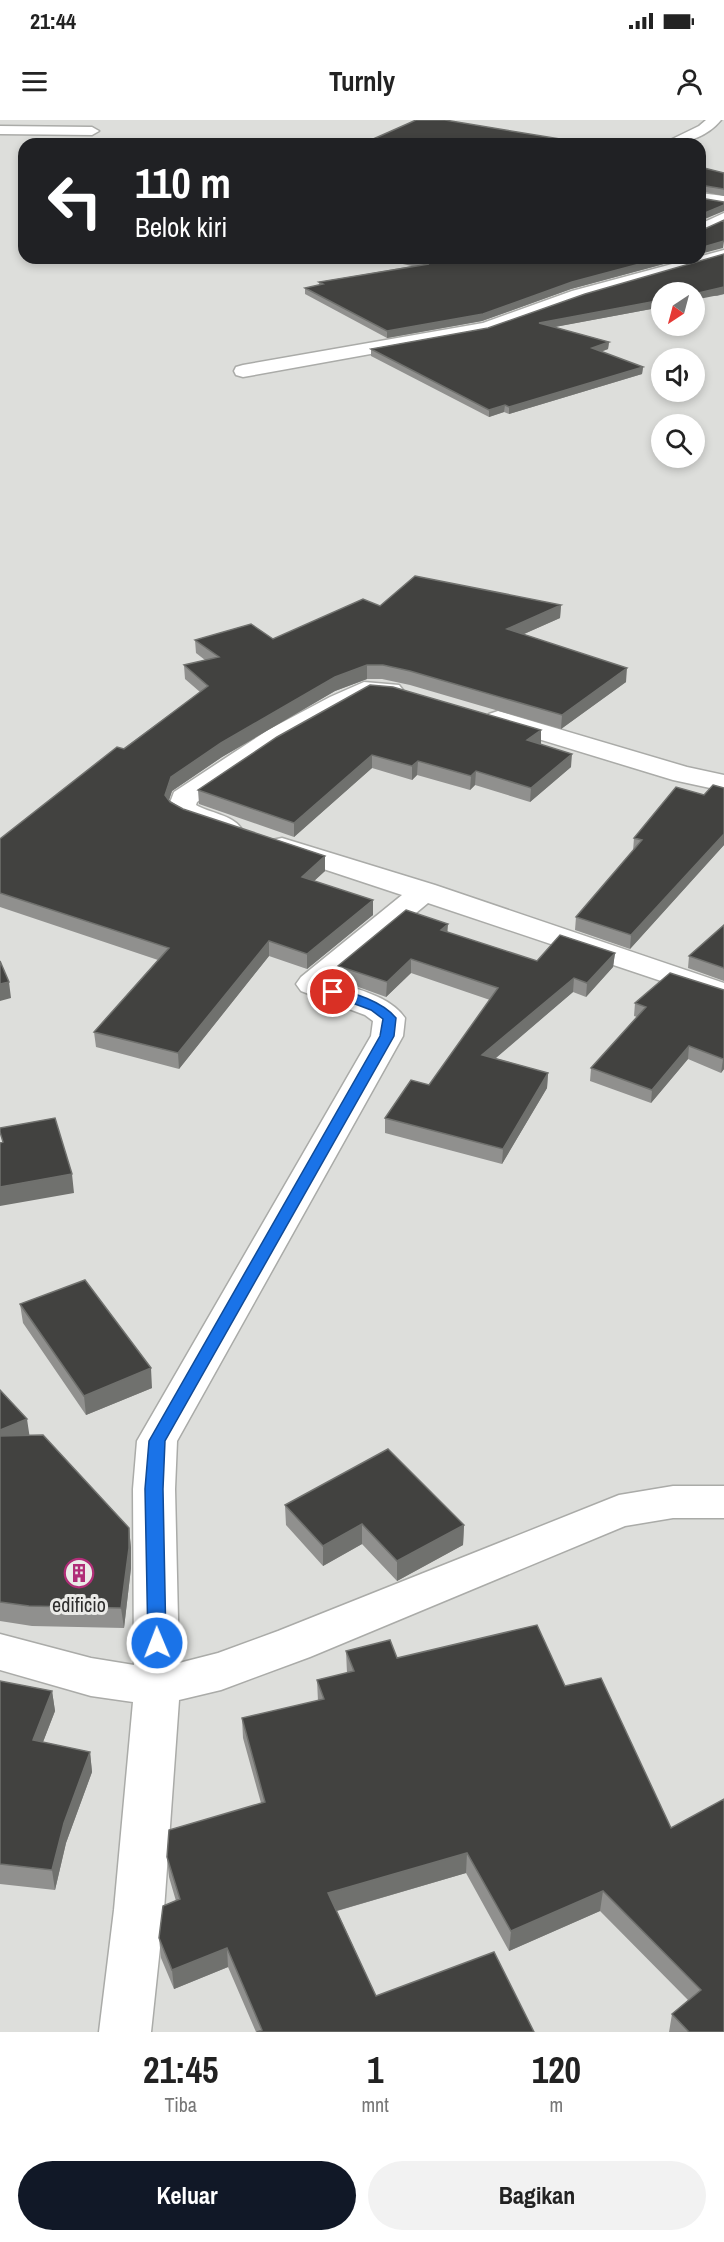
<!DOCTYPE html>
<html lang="id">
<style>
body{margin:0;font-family:"Archivo Narrow",sans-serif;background:#f2f2f2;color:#222;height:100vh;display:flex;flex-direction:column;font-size:22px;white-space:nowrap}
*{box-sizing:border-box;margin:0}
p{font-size:20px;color:#767676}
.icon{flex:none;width:33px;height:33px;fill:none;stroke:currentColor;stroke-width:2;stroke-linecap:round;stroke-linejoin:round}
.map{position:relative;height:1912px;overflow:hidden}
.sheet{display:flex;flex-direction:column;background:#fff;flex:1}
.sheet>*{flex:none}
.hud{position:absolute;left:18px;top:18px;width:688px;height:126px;border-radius:18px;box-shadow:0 3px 9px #0003;background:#202124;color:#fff;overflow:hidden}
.needle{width:39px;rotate:216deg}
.controls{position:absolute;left:651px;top:162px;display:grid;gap:12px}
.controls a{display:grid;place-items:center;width:54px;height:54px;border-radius:50%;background:#fff;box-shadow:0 3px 9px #0003;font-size:30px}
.pin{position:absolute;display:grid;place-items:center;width:51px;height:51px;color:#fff;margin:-26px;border:3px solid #fff;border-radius:50%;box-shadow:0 2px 6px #0007}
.me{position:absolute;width:66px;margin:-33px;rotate:359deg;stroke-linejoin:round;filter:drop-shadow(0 0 4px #0008)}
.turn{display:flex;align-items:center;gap:21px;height:126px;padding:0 18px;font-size:27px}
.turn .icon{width:78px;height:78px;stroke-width:2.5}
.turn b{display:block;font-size:42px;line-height:51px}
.eta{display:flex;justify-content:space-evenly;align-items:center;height:102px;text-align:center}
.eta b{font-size:36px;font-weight:700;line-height:42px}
.action{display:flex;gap:12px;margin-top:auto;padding:12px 18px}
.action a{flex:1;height:69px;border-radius:36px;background:#111827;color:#fff;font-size:24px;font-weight:700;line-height:69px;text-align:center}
.action a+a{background:#f2f2f2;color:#222}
.status{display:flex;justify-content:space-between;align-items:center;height:42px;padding:0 30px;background:#fff;direction:ltr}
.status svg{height:16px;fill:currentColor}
header{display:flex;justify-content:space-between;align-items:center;height:78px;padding:0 18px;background:#fff;font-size:27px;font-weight:700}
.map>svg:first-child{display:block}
</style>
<div class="status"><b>21:44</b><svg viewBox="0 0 49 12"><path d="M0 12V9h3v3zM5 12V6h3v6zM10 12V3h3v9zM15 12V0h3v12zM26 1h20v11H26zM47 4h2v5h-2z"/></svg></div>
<header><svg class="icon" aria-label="menu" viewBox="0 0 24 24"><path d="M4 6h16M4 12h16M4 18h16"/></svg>Turnly<svg class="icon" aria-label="person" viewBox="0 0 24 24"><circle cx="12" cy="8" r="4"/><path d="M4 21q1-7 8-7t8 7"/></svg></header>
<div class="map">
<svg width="724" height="1912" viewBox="0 0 724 1912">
<rect width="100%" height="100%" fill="#dddedb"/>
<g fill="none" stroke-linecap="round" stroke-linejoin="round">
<g stroke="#aaaba8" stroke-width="3">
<path id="minor" d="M706 0H721C706 18 684 24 662 24L699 6Z
M0 6 92 7 99 11 92 15 0 14Z
M700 73 724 76V86L700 82Z
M724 93V104L700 116V104Z
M724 130V140L584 179 487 213 243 257 236 255 234 251 236 247 243 245 483 203 572 171Z
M364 562 399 565 403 570 399 575 368 578 348 587 286 622 197 682 196 685C210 693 232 695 241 708L237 714C219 718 179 704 168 688L174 672 268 610 330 577Z
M498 591 687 647 724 655V671L673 660 489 604 485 599 489 594Z
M282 718 435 765 724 863V882L428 783 334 861C358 870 390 876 405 898L403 916 177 1321 175 1369 179 1543 218 1533 278 1511 619 1375 673 1366H724V1398H673L625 1406 310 1537 221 1570 179 1580 164 1790 151 1912H99L114 1790 133 1582 91 1576 0 1550V1514L91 1538 134 1545 133 1369 137 1321 371 916 373 901 365 895 301 871 296 864 301 857 402 775 272 732 268 726 272 720Z"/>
</g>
<use href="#minor" fill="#fff" fill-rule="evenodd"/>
</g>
<path fill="#90908e" d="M700 47 724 53V76L700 71Z
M724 134V174L717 176 662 172V187L554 207 609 222 608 229 601 232 643 247 642 254 509 294 504 292 489 297 371 236V229L488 208Z
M375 138H686L571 169 482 201 387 218 305 174V168L319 165V162L412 146Z
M561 485 560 498 524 514 626 562 561 609 410 565 382 559H367L335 571 222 637 172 671 169 680 183 689 325 736V751L314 761 373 795 307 849 269 836 179 949 96 927 94 912 158 840 0 787V719L200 572 185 559 184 545 205 540 196 533 195 520 273 519 380 486Z
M541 610 540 624 571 647 530 682 475 665 470 670 417 655 412 660 372 648 294 717 199 684 198 670 277 617Z
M724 668V725L630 829 575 810 576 797 633 731 634 718 704 675Z
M724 805V861L688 848 689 836Z
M447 812 537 841 615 833 613 847 586 877 573 872 495 938 548 953 547 968 502 1044 385 1013V998L429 965 490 880 411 853 386 877 339 860 338 846Z
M724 870V949L721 953 688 939 651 983 590 961 591 948 637 897 634 896 635 883Z
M20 1184 152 1268 86 1295 23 1203Z
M0 1270 29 1316 129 1408 131 1428V1448L124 1508 32 1506 0 1501Z
M285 1385 464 1405 463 1425 397 1461 362 1424 323 1446 286 1405Z
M346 1531 397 1538 565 1566 724 1912H669L672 1894 688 1880 600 1791 509 1831 466 1753 337 1791 376 1876 534 1912H256L228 1847 174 1869 161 1838 159 1818 176 1781 169 1757 167 1737 261 1683 243 1618 242 1598 318 1581 317 1560 347 1553Z
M0 1561 52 1571 55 1591 43 1622 90 1632 92 1652 66 1723 55 1770 0 1764Z"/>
<path fill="#70716e" d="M560 19V24L551 22Z
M724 85V91L700 101V95Z
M724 121 723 128 700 134V128Z
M662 138H686L571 169 482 201 387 218V211Z
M724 167V174L694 180V174Z
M662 180V187L539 210V203Z
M609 222 608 229 591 235 592 228Z
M643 247 642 254 509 294V287Z
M505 285 504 292 489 297V290Z
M561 485 560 498 506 522 507 509Z
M367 545V559L335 571 222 637 172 671 166 689 165 675 171 657 221 623 335 557Z
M627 548 626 562 561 609 562 595Z
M541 610V624L527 634V620Z
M572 634 571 647 530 682 531 668Z
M372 635V648L294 717V703Z
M418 641 417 655 412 660V646Z
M476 651 475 665 470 670 471 656Z
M724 714V725L630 829 631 815Z
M325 736V751L302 772V757Z
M373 780V795L307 849V834Z
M448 804 447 818 441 810Z
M269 821V836L179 949 178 933Z
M615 833 613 847 586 877 587 863Z
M411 839V853L386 877 387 862Z
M574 858 573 872 482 950V935Z
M9 862 11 878 0 881V864Z
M689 926 688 939 651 983 652 970Z
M724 938V949L721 953 723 939Z
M548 953 547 968 502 1044 503 1029Z
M72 1054 74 1073 0 1086V1067Z
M151 1248 152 1268 86 1295 84 1276Z
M27 1299 30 1319 0 1331V1310Z
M362 1404V1424L323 1446V1426Z
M464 1405 463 1425 397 1461V1441Z
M129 1408 131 1428V1448L124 1508 121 1488Z
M52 1571 55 1591 36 1640 33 1620Z
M90 1632 92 1652 66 1723 55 1770 52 1750 64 1703Z
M467 1733 466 1753 329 1793 328 1773Z
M603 1771 600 1791 509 1831 511 1811Z
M227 1828 228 1847 174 1869 172 1850Z"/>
<path fill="#424240" stroke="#70716e" stroke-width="1.5" d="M416 0H445L560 19 551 22 562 24H362Z
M700 47 724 53V69L700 65Z
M700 78 724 82V85L700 95Z
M724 100V121L700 128V111Z
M724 134V167L694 174V172H662V180L539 203 609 222 592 228 643 247 509 287 505 285 489 290 371 229 488 208 585 174Z
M404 138H662L572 162 483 194 387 211 305 168 323 164 319 162 429 144Z
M415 456 561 485 507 509 627 548 562 595 410 551 383 545H367L335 557 221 623 171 657 165 675 170 682 183 689 325 736 302 757 373 780 307 834 269 821 178 933 94 912 169 828 0 773V719L117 627 124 629 208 566 184 545 219 537 195 520 251 504 273 519 363 479 380 486Z
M370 565 393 567 541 610 527 620 572 634 531 668 476 651 471 656 418 641 412 646 372 635 294 703 198 670 277 617Z
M713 665 724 668V714L631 815 576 797 642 720 634 718 676 667 704 675Z
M406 790 448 804 441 810 537 841 560 815 615 833 587 863 574 858 482 935 548 953 503 1029 385 998 411 960 429 965 498 868 411 839 387 862 338 846Z
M724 805V848L689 836Z
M0 841 9 862 0 864Z
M670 853 724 870V938L723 939 689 926 652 970 591 948 646 887 635 883Z
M55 998 72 1054 0 1067V1023L3 1022 0 1012V1008Z
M85 1160 151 1248 84 1276 20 1184Z
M0 1270 27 1299 0 1310Z
M43 1315 129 1408V1428L121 1488 29 1486 0 1482V1316Z
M388 1329 464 1405 397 1441 362 1404 323 1426 285 1385Z
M537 1505 565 1566 601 1558 671 1708 724 1679V1912H689L672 1894 701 1870 603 1771 511 1811 467 1733 328 1773 376 1876 494 1832 534 1912H257L262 1910 227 1828 172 1850 159 1818 163 1786 180 1779 167 1737 169 1710 265 1682 242 1598 324 1579 317 1560 354 1551 346 1531 390 1520 397 1538Z
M0 1561 52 1571 33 1620 90 1632 64 1703 52 1750 0 1744Z"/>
<path fill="#1a73e8" stroke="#114b97" stroke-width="1.5" d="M333 868C354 873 382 881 396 898L394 916 165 1321 163 1369 166 1523 163 1528 157 1530 150 1528 148 1523 145 1369 149 1321 380 916 383 899 371 890 328 874 327 872 328 869Z"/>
<defs>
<g id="building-ring" transform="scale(1.5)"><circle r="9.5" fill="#ebebe8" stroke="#b02d77" stroke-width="1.5"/><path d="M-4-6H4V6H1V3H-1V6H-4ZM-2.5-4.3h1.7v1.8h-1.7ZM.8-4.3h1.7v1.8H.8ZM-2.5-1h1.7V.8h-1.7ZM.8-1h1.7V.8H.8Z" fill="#b02d77"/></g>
</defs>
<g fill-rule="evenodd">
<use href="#building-ring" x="79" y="1453"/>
</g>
<g text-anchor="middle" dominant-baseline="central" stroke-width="6" stroke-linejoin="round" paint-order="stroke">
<g font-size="20" fill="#2d2d2c" stroke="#ebebe8">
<text x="79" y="1484">edificio</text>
</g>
</g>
</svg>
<div class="controls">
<a><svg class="needle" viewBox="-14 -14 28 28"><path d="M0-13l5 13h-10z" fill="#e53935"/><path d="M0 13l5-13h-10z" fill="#767676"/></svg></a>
<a><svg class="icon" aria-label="sound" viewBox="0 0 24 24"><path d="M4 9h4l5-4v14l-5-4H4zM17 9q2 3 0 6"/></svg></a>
<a><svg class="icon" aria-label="search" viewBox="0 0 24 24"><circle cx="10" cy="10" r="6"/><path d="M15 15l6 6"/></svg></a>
</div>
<div class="pin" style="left:333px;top:872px;background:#d93025"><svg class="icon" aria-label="arrive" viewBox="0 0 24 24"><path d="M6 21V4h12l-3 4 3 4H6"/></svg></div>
<svg class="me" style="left:157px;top:1523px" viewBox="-20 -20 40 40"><circle r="17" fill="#1a73e8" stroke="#fff" stroke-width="3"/><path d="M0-11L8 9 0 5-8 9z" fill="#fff"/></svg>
<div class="hud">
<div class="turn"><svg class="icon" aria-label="left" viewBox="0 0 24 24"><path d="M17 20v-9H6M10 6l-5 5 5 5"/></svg><div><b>110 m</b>Belok kiri</div></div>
</div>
</div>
<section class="sheet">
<div class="eta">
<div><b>21:45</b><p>Tiba</p></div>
<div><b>1</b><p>mnt</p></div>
<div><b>120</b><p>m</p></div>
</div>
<div class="action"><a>Keluar</a><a>Bagikan</a></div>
</section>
